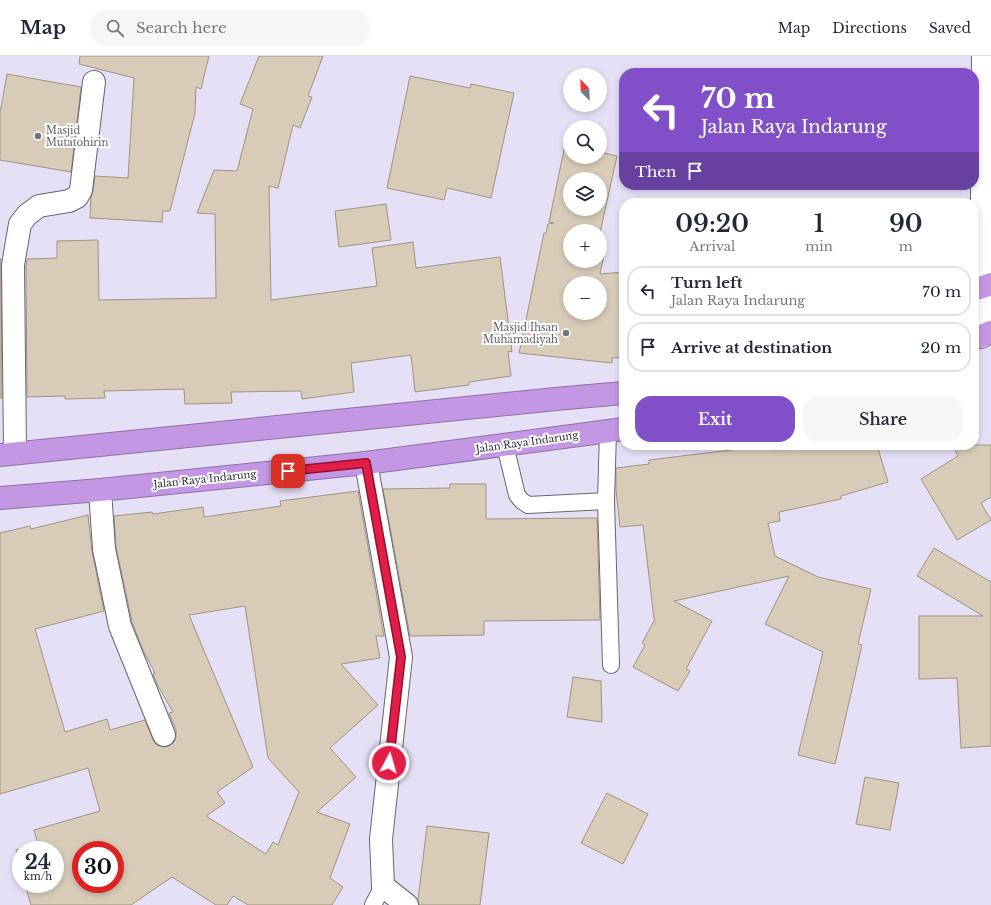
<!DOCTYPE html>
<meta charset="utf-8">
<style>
body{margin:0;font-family:"Libre Baskerville",serif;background:#f6f6f7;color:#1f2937;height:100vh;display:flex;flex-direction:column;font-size:15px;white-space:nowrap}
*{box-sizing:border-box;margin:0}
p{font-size:13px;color:#747a83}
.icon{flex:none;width:22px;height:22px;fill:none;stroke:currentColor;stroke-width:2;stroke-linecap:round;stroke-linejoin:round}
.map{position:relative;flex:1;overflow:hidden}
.panel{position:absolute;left:619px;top:142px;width:360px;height:252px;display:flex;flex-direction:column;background:#fff;border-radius:16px;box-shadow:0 2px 6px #0003}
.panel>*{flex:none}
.guide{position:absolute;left:619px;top:12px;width:360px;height:122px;border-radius:16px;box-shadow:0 2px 6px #0003;background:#8150c8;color:#fff;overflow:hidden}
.needle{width:26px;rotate:337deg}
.buttons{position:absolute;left:563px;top:12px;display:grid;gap:8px}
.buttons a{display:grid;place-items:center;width:44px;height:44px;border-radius:50%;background:#fff;box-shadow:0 2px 6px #0003;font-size:20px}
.speed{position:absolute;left:12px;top:785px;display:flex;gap:8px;font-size:20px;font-weight:700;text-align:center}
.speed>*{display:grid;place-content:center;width:52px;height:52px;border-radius:50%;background:#fff;box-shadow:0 2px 6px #0003;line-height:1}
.speed small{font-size:10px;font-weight:400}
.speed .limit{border:6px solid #d22;background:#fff;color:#111}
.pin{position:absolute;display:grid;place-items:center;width:34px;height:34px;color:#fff;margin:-17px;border-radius:8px;box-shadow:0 2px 6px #0006}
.me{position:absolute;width:44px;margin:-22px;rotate:6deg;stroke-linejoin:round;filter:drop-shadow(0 0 3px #0008)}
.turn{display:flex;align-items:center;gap:14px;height:84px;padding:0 16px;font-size:18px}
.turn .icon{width:52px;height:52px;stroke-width:2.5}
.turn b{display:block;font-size:28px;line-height:34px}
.then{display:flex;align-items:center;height:38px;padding:0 16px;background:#0003;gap:8px;font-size:15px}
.eta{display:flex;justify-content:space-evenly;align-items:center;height:68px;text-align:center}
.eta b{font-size:24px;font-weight:600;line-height:28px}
.primary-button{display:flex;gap:8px;margin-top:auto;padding:8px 16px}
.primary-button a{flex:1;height:46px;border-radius:16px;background:#8150c8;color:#fff;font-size:16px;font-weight:600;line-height:46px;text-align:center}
.primary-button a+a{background:#f6f6f7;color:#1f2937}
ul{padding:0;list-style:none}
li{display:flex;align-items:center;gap:12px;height:50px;margin:0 8px 6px;padding:0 8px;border:2px solid #e0e1e3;border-radius:16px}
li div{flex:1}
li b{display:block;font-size:15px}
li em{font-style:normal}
header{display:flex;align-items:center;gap:24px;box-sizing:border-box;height:56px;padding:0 20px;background:#fff;border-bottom:1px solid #e0e1e3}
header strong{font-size:19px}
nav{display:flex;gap:22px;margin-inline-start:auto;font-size:14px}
.search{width:280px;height:36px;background:#f6f6f7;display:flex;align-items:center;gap:10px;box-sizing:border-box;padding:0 14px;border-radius:16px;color:#747a83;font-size:15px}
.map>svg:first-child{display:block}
</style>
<header>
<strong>Map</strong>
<div class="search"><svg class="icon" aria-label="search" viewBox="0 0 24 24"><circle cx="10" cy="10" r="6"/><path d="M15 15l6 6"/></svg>Search here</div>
<nav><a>Map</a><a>Directions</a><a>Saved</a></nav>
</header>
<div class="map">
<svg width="991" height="849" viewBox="0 0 991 849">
<rect width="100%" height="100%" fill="#e6e0f6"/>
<path fill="#d8cbb8" stroke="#9f9381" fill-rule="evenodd" d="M80 0H209L201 33 196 31 195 57 170 155H163L162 166 90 162 91 141 93 135 95 120 128 122 134 22 79 8Z
M259 0H323L308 40 312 41 300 72 293 69 278 132 269 130 271 244 377 230 372 192 413 186 416 212 500 201 512 296 508 295 511 320 469 326V329L415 336 411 299 351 307 354 336 302 343 301 335 231 336 232 347 185 348 184 333 104 335 105 342 65 343V340L27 341 26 210 27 203 57 202V185L98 184 99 244 216 242 215 158 197 157 214 114 237 115 253 53 240 48Z
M7 18 81 31 71 116 0 104V57Z
M410 20 470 32 471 28 514 37 491 142 447 132 444 144 387 132Z
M565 89 570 90V101H600V96L617 100 600 177V175H570V205H600V188L606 190 600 218 624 216V301L612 302V307L519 297 544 177H546L548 168 554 167 549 166ZM570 123H600V153H570ZM570 227H600V257H570Z
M386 148 391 184 339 191 335 155Z
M0 203H1L2 342H0Z
M738 389H774L775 394 796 389H877L888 426 841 440V443L779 456 780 465 768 467 775 500 818 521 871 533 858 588 862 589 835 708 798 699 823 596 765 568 789 520 674 545 712 565 686 613 690 615 678 635 633 611 645 589 642 587 655 563H654L643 469 620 471 616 434V412L649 408V404L739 393Z
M952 389H991V441L981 447 991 464 957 484 921 423 958 400Z
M450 428H486V463L597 462 600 564 484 565V579L410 580 383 433 450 432Z
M358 435 384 580H376L380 602 341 608 378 649 330 692 356 721 317 756 350 768 330 822 343 831 332 849H248L233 840 227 849H216L172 821 131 849H31L25 828H55V794H21V814L16 794 38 788 34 774 100 755 88 712 0 738V477L30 470 31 473 88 459 92 495 104 555 35 573 65 676 107 663 110 674 145 664 153 684 157 689 163 691 169 690 174 686 176 681V674L169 657 173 656 158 630 153 618 155 617 142 592 132 566 116 491 114 460 152 456 153 458 203 451 204 461 281 450 280 445ZM245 550 268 702 299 736 278 789 273 786 266 798 206 760 225 747 217 736 253 711 189 559ZM81 794H115V828H81Z
M934 492 991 526V690L961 692 957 622 919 623V560H983L917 520Z
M573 621 601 625 602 666 567 661Z
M865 721 899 727 890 774 856 768Z
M607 737 648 758 623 808 581 787Z
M427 770 489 777 480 849H419L418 843Z"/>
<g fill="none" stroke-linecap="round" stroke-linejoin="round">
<g stroke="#686375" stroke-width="18">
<path id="lane" d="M608 375 606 445 611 609
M505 389 517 439 522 445 528 449 606 445
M373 849 383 830"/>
</g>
<g stroke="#686375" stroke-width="24">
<path id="street" d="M981 281 983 0
M15 397 13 209 20 168 27 159 39 150 69 145 77 141 81 134 94 26
M366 407 401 601 381 783 383 830 407 849
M100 434 104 493 120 570 164 679"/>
</g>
<g stroke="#8e71a6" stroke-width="24">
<path id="highway" d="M974 234 991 228
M974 283 991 276
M0 399 566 342 624 337
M0 442 100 434 366 407 624 373"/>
</g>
<use href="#lane" stroke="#fff" stroke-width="16"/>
<use href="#street" stroke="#fff" stroke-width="22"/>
<use href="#highway" stroke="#c397e4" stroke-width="22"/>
</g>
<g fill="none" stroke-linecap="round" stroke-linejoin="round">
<g stroke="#92132f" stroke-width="10">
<path id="route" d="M288 415 366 407 401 601 389 707"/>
</g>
<use href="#route" stroke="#e11d48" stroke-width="7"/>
</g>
<g fill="#6b7280" stroke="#fff" stroke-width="1.5">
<circle cx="38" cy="80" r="4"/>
<circle cx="566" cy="277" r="4"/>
</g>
<g text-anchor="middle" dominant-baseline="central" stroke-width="4" stroke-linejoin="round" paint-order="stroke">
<g font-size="10" fill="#5b616d" stroke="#fff" text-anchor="start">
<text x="46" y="74">Masjid<tspan x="46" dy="12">Mutatohirin</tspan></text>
<text x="558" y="271" text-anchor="end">Masjid Ihsan<tspan x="558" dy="12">Muhamadiyah</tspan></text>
</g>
<g font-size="10" fill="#2d2b33" stroke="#fff">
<text transform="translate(527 386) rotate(-8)">Jalan Raya Indarung</text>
<text transform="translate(205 423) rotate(-6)">Jalan Raya Indarung</text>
</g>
</g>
</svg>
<div class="buttons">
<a><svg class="needle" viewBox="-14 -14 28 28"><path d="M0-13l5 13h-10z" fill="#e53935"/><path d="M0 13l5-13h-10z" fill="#747a83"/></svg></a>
<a><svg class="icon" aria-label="search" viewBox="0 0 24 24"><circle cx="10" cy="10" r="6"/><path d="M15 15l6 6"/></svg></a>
<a><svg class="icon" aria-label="layers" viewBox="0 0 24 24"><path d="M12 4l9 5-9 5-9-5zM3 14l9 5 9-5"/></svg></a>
<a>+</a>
<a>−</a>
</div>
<div class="speed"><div>24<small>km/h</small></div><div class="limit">30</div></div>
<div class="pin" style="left:288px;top:415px;background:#d93025"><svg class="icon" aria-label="arrive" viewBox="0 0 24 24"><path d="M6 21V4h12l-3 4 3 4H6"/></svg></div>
<svg class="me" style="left:389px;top:707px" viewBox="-20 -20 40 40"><circle r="17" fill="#e11d48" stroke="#fff" stroke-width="3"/><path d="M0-11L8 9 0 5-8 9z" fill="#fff"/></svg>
<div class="guide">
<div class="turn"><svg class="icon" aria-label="left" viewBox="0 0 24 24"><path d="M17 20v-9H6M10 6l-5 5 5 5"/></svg><div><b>70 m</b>Jalan Raya Indarung</div></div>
<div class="then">Then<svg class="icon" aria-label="arrive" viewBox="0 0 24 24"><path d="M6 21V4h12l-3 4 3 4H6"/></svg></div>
</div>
<section class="panel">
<div class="eta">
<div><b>09:20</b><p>Arrival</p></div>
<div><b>1</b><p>min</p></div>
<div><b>90</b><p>m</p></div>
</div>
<ul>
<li><svg class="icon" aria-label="left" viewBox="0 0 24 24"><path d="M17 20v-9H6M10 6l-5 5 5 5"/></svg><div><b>Turn left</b><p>Jalan Raya Indarung</p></div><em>70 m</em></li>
<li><svg class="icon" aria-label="arrive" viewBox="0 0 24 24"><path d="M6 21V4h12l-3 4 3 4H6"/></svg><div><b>Arrive at destination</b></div><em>20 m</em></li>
</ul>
<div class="primary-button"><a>Exit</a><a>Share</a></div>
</section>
</div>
